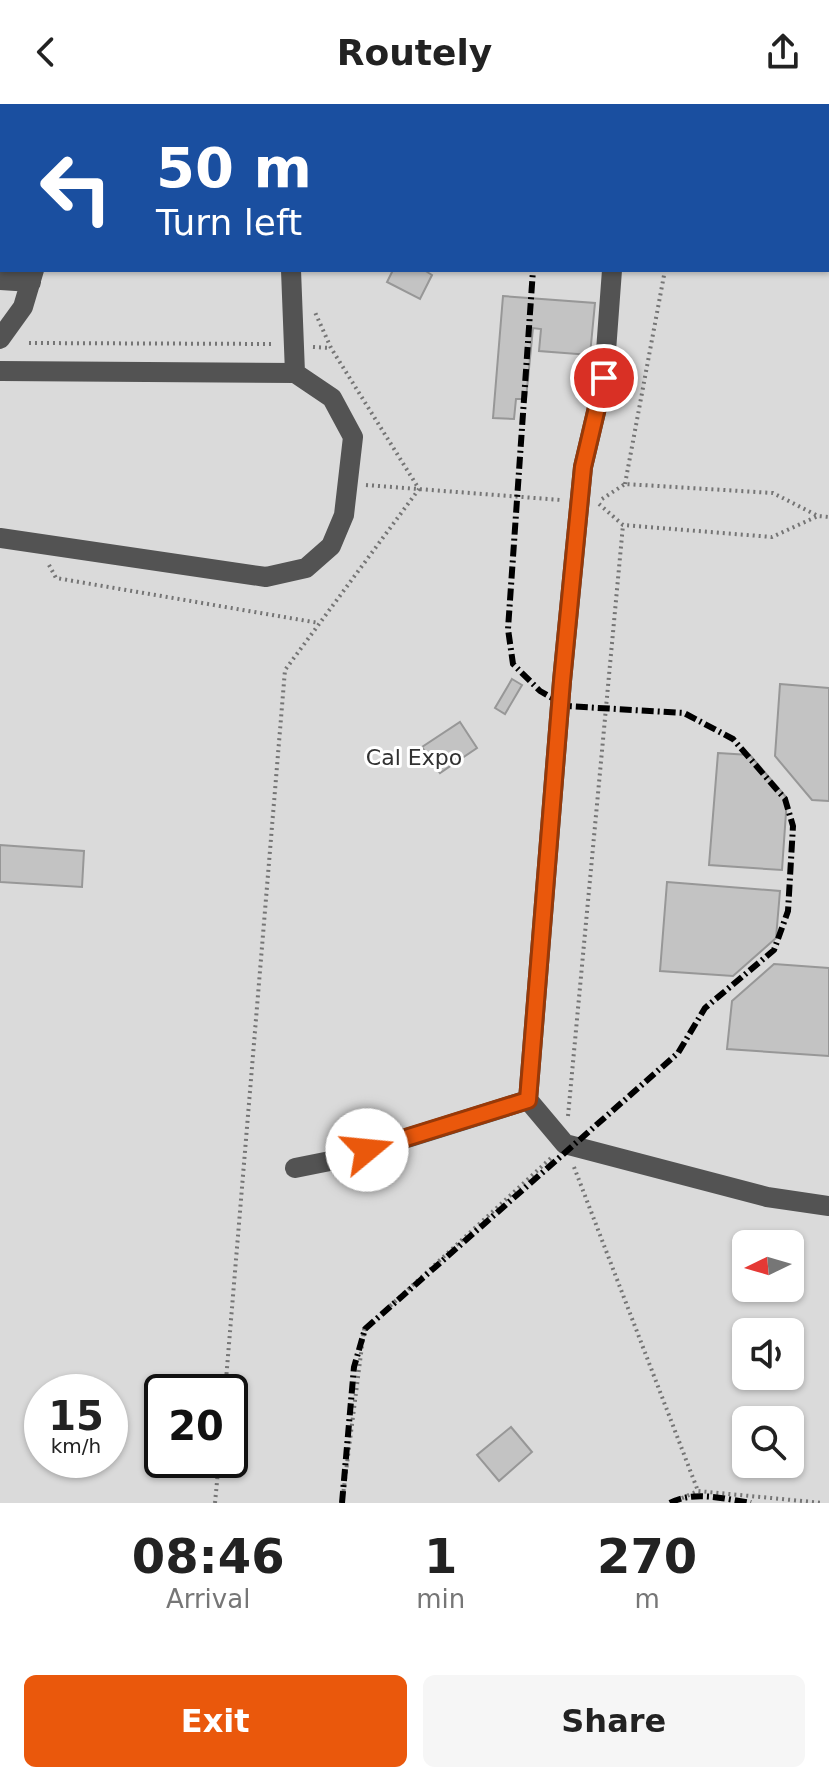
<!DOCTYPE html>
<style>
body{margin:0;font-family:"DejaVu Sans",sans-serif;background:#f6f6f6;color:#222;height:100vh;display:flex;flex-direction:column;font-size:30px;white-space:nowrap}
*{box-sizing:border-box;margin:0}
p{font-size:26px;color:#767676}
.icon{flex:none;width:44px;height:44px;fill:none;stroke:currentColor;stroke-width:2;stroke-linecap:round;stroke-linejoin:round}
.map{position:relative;height:1399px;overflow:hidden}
.drawer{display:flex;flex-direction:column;background:#fff;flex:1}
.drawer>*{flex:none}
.banner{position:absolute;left:0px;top:0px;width:830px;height:168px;box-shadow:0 2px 6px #0004;background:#1a4fa0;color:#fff;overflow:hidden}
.needle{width:52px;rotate:265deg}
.buttons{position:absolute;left:732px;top:1126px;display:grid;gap:16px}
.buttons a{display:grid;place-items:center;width:72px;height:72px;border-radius:12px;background:#fff;box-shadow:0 2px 6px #0004;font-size:40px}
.speed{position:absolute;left:24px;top:1270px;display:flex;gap:16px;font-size:40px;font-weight:700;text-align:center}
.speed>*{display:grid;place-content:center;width:104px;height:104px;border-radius:50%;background:#fff;box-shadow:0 2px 6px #0004;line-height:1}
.speed small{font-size:20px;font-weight:400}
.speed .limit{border:4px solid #111;border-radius:12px;background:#fff;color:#111}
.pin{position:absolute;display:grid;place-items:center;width:68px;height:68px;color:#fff;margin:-34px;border:4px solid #fff;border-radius:50%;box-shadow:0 2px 8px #0007}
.me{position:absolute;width:88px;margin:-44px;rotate:73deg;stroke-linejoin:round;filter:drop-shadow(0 0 6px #0008)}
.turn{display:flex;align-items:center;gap:28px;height:168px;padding:0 24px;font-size:36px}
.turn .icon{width:104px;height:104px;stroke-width:2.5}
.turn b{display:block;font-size:56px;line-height:68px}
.eta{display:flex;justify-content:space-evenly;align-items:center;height:136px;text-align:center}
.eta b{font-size:48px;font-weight:800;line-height:56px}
.primary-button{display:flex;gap:16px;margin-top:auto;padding:16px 24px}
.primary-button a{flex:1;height:92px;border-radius:12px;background:#ea580c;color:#fff;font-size:32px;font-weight:800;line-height:92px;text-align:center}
.primary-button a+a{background:#f6f6f6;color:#222}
header{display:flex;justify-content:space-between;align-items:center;height:104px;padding:0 24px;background:#fff;font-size:36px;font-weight:800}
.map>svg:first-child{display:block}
</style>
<header><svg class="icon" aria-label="back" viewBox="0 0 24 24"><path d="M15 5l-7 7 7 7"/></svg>Routely<svg class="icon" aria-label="share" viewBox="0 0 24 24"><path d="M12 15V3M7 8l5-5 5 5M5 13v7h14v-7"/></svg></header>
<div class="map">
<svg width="829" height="1399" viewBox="0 0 829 1399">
<rect width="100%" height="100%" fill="#fff"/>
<path fill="#dadada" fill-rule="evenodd" d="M0 0H829V1399H0ZM2 2H828V166H2ZM746 1140H790V1184H746ZM746 1228H790V1272H746ZM42 1288H110V1356H42ZM162 1288H230V1356H162ZM746 1316H790V1360H746Z"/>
<path fill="#c3c3c3" stroke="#979797" stroke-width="2" d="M393 166H424L432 171 420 195 387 178Z
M503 192 595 199 590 251 539 247 541 225 533 224 526 295H516L514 315 493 314Z
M512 575 522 581 505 610 495 604Z
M780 580 829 584V697L812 696 775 652Z
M460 618 477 644 440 669 422 643Z
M718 649 750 651 787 694 782 766 709 761Z
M0 741 84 747 82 783 0 778Z
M667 778 780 787 776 834 733 872 660 867Z
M774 860 829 864V952L727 945 732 897Z
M511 1323 532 1348 499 1377 477 1351Z"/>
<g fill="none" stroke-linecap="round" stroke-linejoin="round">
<path stroke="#757575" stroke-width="4" stroke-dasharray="2 4" stroke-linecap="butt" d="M323 2 324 0
M706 2 709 0
M29 239 273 240
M313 243 331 244
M625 380 665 166
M366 381 561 396
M602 395 625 380 773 389 818 412 829 413
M599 400 623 421 772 433 818 412
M49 461 56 474 319 519
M568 1012 623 421
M574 1063 698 1387
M225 1288 285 566 419 385 331 244 314 206
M215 1399 219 1356
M342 1399 364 1226 552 1053
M671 1399 698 1387 823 1399"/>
<path stroke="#535353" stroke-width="20" d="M49 2 50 0
M259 2V0
M421 2H424
M478 2 479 0
M291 166 295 269
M0 176 31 178
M0 235 23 203 34 166
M0 267 295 269 332 294 353 333 344 411 331 442 306 464 266 473 0 434
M528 996 565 1040 767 1093 829 1102
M295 1064 340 1055 528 996 562 577 583 363 604 274 612 166"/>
<path stroke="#000" stroke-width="6" stroke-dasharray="12 4 2 4" stroke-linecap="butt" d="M563 2 564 0
M342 1399 354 1263 365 1225 678 949 705 904 774 846 788 807 793 722 785 695 733 635 684 609 566 602 540 587 513 560 508 525 533 166
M670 1399C694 1386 725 1395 751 1399"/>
</g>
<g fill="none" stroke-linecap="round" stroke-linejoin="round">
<g stroke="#983908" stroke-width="20">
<path id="route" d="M367 1046 528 996 562 577 583 363 604 274"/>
</g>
<use href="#route" stroke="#ea580c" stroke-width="14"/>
</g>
<g text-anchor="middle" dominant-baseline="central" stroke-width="6" stroke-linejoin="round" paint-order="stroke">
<g font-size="22" fill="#313131" stroke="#fff">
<text x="414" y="653">Cal Expo</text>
</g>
</g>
</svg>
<div class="buttons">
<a><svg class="needle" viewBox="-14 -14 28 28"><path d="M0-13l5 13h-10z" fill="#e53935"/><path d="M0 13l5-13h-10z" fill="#767676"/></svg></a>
<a><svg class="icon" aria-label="sound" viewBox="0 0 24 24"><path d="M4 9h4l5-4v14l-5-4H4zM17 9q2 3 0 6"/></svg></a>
<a><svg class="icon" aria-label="search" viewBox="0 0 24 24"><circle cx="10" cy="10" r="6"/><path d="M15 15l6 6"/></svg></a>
</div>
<div class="speed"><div>15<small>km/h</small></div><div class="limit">20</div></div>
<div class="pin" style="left:604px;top:274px;background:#d93025"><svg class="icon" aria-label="arrive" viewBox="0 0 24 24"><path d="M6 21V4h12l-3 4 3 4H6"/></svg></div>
<svg class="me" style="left:367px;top:1046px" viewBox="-20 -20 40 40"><circle r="19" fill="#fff"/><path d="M0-13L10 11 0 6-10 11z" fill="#ea580c"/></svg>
<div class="banner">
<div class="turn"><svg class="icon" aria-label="left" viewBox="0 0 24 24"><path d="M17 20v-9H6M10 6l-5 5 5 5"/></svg><div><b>50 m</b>Turn left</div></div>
</div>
</div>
<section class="drawer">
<div class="eta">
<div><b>08:46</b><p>Arrival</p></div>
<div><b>1</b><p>min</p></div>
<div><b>270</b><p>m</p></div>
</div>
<div class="primary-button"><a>Exit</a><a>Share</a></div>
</section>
